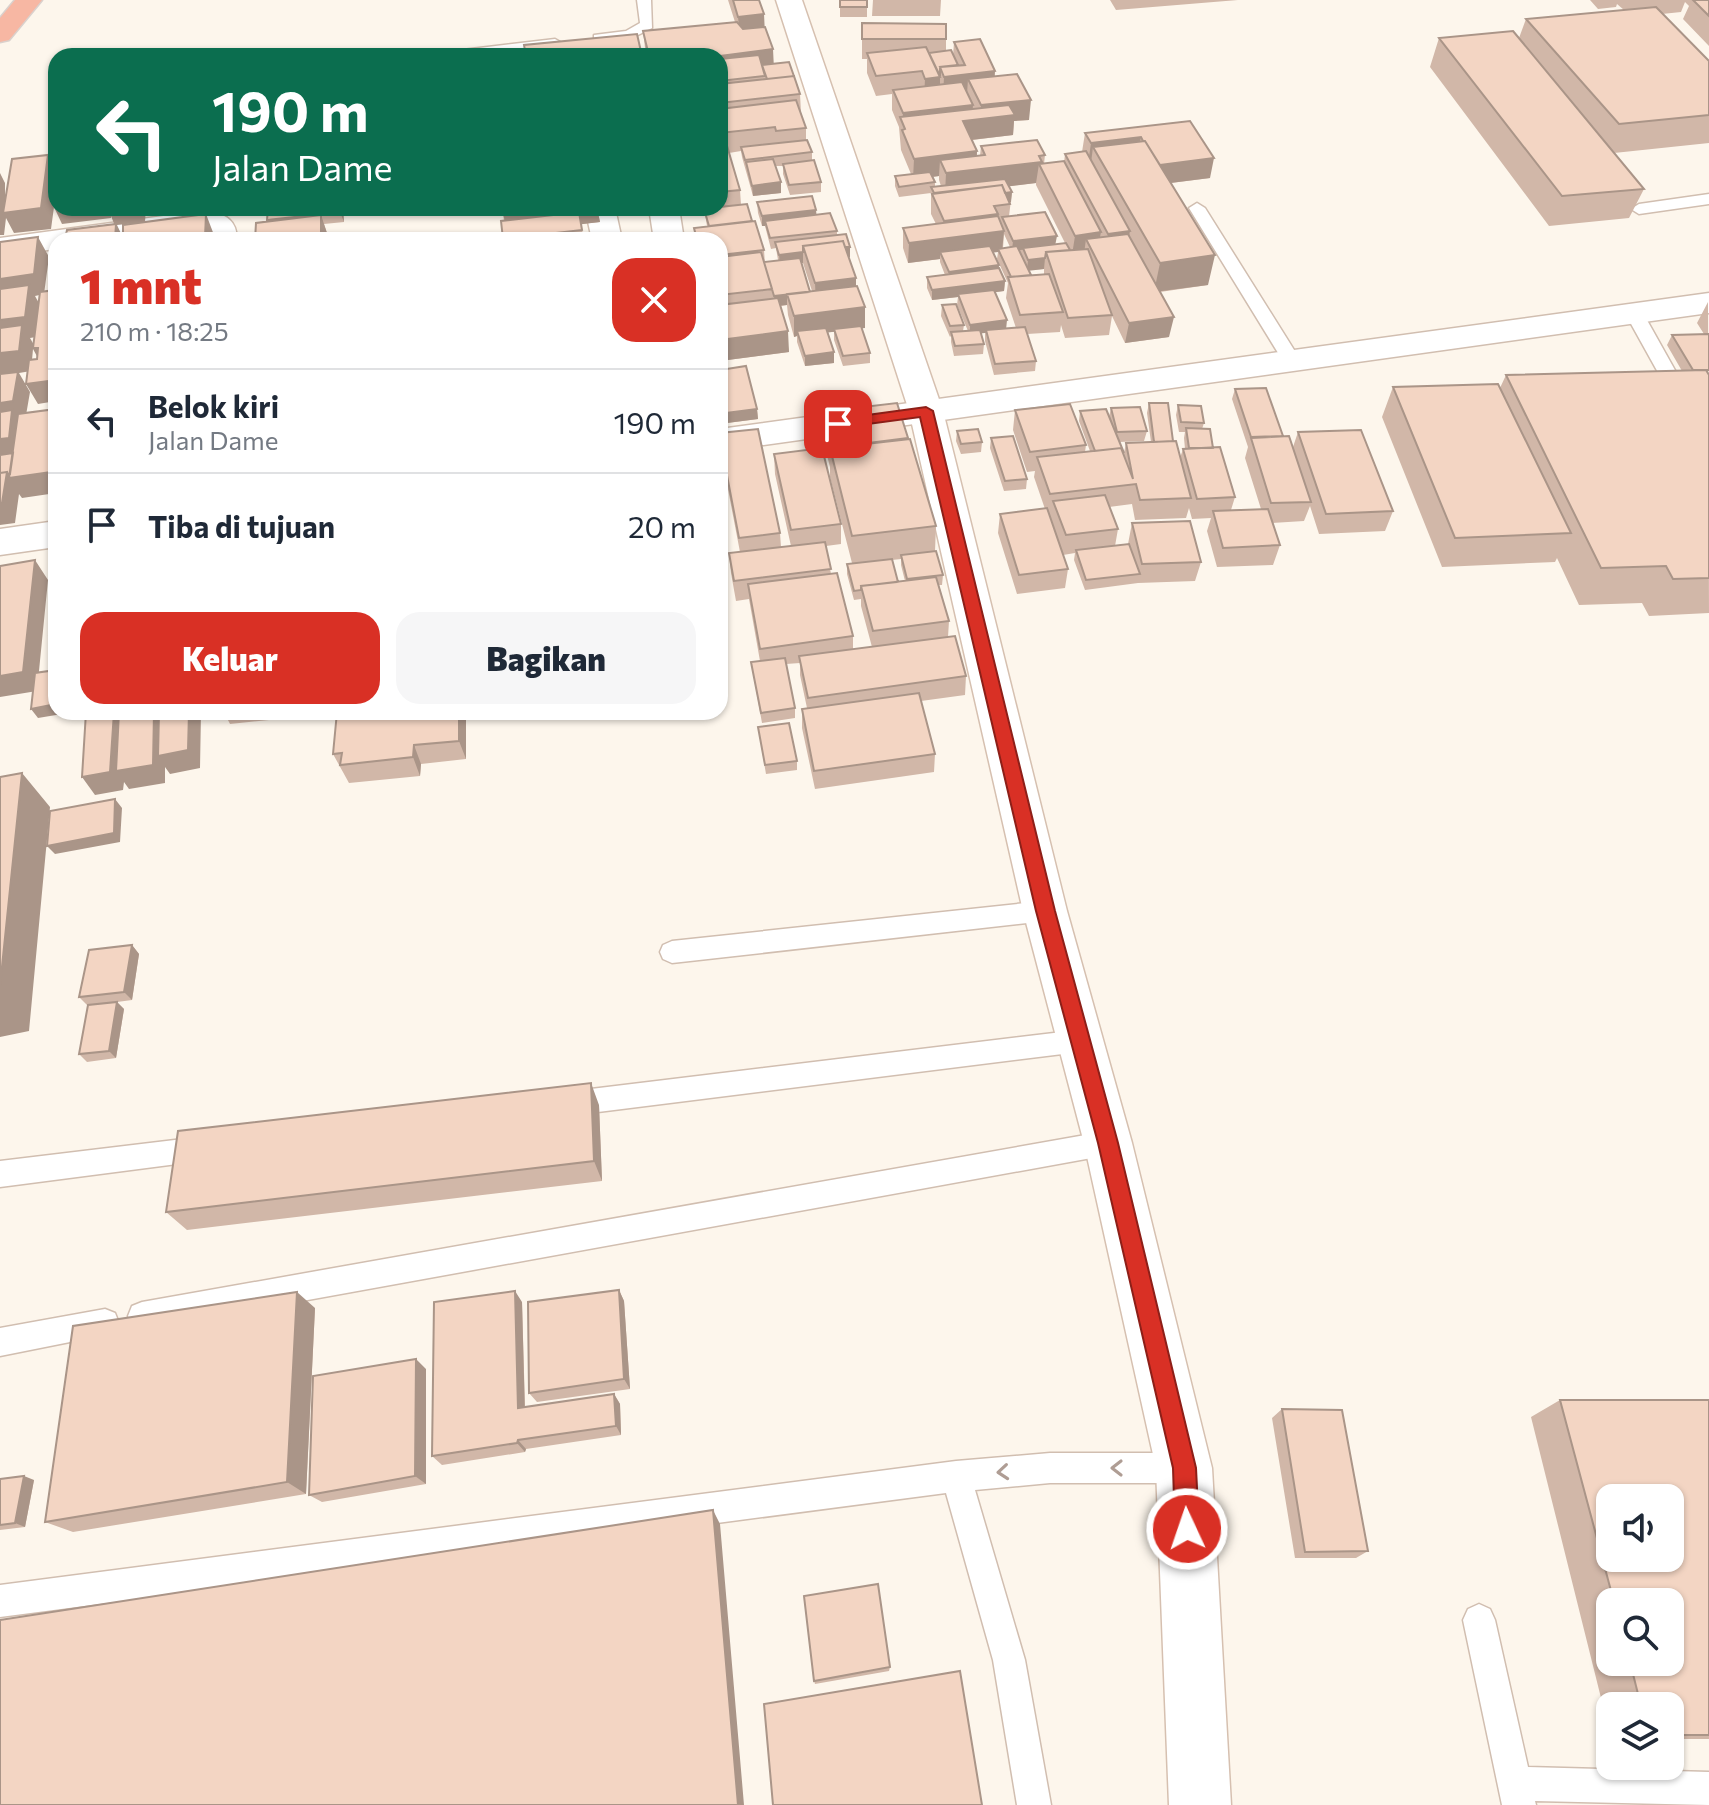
<!DOCTYPE html>
<html lang="id">
<meta charset="utf-8">
<style>
body{margin:0;font-family:Commissioner,sans-serif;background:#f6f6f7;color:#1f2937;height:100vh;display:flex;flex-direction:column;font-size:30px;white-space:nowrap}
*{box-sizing:border-box;margin:0}
p{font-size:26px;color:#747a83}
.icon{flex:none;width:44px;height:44px;fill:none;stroke:currentColor;stroke-width:2;stroke-linecap:round;stroke-linejoin:round}
.map{position:relative;flex:1;overflow:hidden}
.side{position:absolute;left:48px;top:232px;width:680px;height:488px;display:flex;flex-direction:column;background:#fff;border-radius:24px;box-shadow:0 2px 6px #0004}
.side>*{flex:none}
.banner{position:absolute;left:48px;top:48px;width:680px;height:168px;border-radius:24px;box-shadow:0 2px 6px #0004;background:#0b6e4f;color:#fff;overflow:hidden}
.fabs{position:absolute;left:1596px;top:1484px;display:grid;gap:16px}
.fabs a{display:grid;place-items:center;width:88px;height:88px;border-radius:16px;background:#fff;box-shadow:0 2px 6px #0004;font-size:40px}
.pin{position:absolute;display:grid;place-items:center;width:68px;height:68px;color:#fff;margin:-34px;border-radius:16px;box-shadow:0 4px 12px #0006}
.me{position:absolute;width:88px;margin:-44px;rotate:357deg;stroke-linejoin:round;filter:drop-shadow(0 0 6px #0008)}
.turn{display:flex;align-items:center;gap:28px;height:168px;padding:0 32px;font-size:36px}
.turn .icon{width:104px;height:104px;stroke-width:2.5}
.turn b{display:block;font-size:56px;line-height:68px}
.round{display:grid;place-items:center;flex:none;width:84px;height:84px;border-radius:24px;background:#f6f6f7}
.overview{display:flex;align-items:center;justify-content:space-between;height:136px;padding:0 32px}
h1{font-size:48px;font-weight:800;line-height:60px;color:#d93025}
.primary-button{display:flex;gap:16px;margin-top:auto;padding:16px 32px}
.primary-button a{flex:1;height:92px;border-radius:24px;background:#d93025;color:#fff;font-size:32px;font-weight:800;line-height:92px;text-align:center}
.primary-button a+a{background:#f6f6f7;color:#1f2937}
ul{padding:0;list-style:none}
li{display:flex;align-items:center;gap:24px;height:104px;padding:0 32px;border-top:2px solid #e0e1e3}
li div{flex:1}
li b{display:block;font-size:30px}
li em{font-style:normal}
.map>svg:first-child{display:block}
</style>
<div class="map">
<svg width="1709" height="1805" viewBox="0 0 1709 1805">
<rect width="100%" height="100%" fill="#fdf6ec"/>
<g fill="none" stroke-linecap="round" stroke-linejoin="round">
<g stroke="#d1beb0" stroke-width="3">
<path id="lane" d="M637 0H651L652 28 630 39 594 41V35L626 31 640 23Z
M555 39 562 43 560 46 483 56H439L446 52Z
M1709 194V204L1639 214 1631 209 1639 204Z
M1197 203 1205 208 1301 361 1298 365 1292 367 1283 361 1189 208Z
M1634 308 1643 313 1709 431V454L1700 448 1625 313Z
M1045 901 1054 904 1057 911 1054 918 1045 921 672 963 663 959 660 952 663 945 672 941Z
M1079 1030 1088 1033 1092 1041 1088 1049 1079 1052 566 1116 557 1113 553 1104 557 1095 566 1092Z
M1108 1131 1117 1134 1121 1143 1117 1152 1108 1155 142 1330 132 1326 128 1316 132 1306 142 1302Z
M208 1136 217 1139 221 1148 217 1157 208 1160 0 1187V1161Z
M105 1309 115 1313 119 1323 115 1333 0 1356V1328Z
M1050 1453H1184L1195 1457 1199 1468 1195 1479 1184 1483H1050L975 1490 1025 1660 1051 1805H1017L993 1660 946 1493 0 1617V1585L956 1461Z
M1479 1604 1490 1609 1495 1620 1528 1767 1709 1772V1805L1535 1801 1536 1805H1502L1463 1620 1468 1609Z"/>
</g>
<g stroke="#d1beb0" stroke-width="3">
<path id="street" d="M585 208H615L622 240H592Z
M649 208H679L684 240H654Z
M208 210C226 215 237 220 237 240H207V231L203 229 120 240H56V249L0 256V238Z
M1709 293V313L720 451V429Z
M56 521V547L0 555V529Z"/>
</g>
<g stroke="#d6c0b0" stroke-width="3">
<path id="secondary" d="M776 0H802L943 411 1067 911 1132 1143 1212 1468 1231 1805H1169L1156 1468 1084 1143 1023 911 909 411Z"/>
</g>
<g stroke="#dad1cd" stroke-width="3">
<path id="highway" d="M15 0H42L9 40 0 42V18Z"/>
</g>
<use href="#lane" fill="#fff" fill-rule="evenodd"/>
<use href="#street" fill="#fff" fill-rule="evenodd"/>
<use href="#secondary" fill="#fff" fill-rule="evenodd"/>
<use href="#highway" fill="#f7b7a3" fill-rule="evenodd"/>
</g>
<path fill="#d1b7a8" fill-rule="evenodd" d="M728 0H759L764 14V27L773 64 800 94 801 113 806 128V140L812 152V161L821 182V192L790 195 783 174V166H775L781 193 753 196 742 157 741 151 729 153 740 190 741 205 752 221 764 250 765 264 778 260 776 248 771 249 765 226H762L758 213 757 202 816 210V215L837 231V235L850 247V257H849L856 278V286L865 307V328H862L870 353V363L843 366 834 340V332H828L834 352V363L805 366 797 342V336L794 337 788 315 787 305 781 306 789 352 720 361V240H695L694 228 707 226 705 214 691 216 689 208H720V56H646L643 31 735 22ZM801 263H803L812 291 810 292Z
M840 0H867V17H840Z
M873 0H941L940 16H872Z
M1110 0H1238L1116 10Z
M1590 0H1709V46L1683 19 1689 6 1685 2 1681 12 1662 14 1709 61V143L1614 153 1644 189 1629 218 1549 226 1430 67 1439 38H1519L1526 19 1624 10 1617 4 1616 7 1598 9Z
M862 23 946 39V51L953 56 954 42 995 76 1029 120 1014 121 1013 135 972 140 977 151V156H980L981 146 1045 155 1044 164 1064 163 1065 154 1082 152 1085 133 1190 121 1210 178 1171 183 1208 285 1160 292 1169 337 1125 343 1112 316 1109 335 1065 338 1061 325 1060 332 1027 334 1036 361 1035 371 994 375 985 341V333H981L984 344 983 354 954 356 951 342V336L950 337 941 316 942 305 964 325 963 331H968L957 305 958 297 932 300 927 288V277L945 275 940 262V259L908 263 903 248V228L936 224 931 214V193L899 197 895 186V176L911 174 901 150 899 127 892 110V94L876 96 867 73V59H862ZM939 176V180L941 186 935 187V182L933 177ZM1036 183V185L1065 243 1055 244 1009 216 1012 192 1009 186ZM1004 234 1010 247 1003 248ZM993 252H998L997 259 1008 283 1006 298 1016 328 1006 329 995 292 1004 291 1005 281ZM1044 269V274L1031 275 1029 270Z
M268 208H343L344 222 324 224 328 236V240H255L268 221Z
M502 208H597L600 222 581 224 584 240H503L504 221Z
M1708 302 1709 613 1649 616 1642 603 1579 605 1557 558 1555 562 1442 567 1382 417 1393 387 1500 388 1506 375 1682 371 1667 345 1672 335 1704 334 1697 323Z
M720 370 757 409 758 419 727 423 720 396Z
M1235 389 1293 447 1298 432 1393 511 1385 531 1319 534 1310 506 1304 521 1272 523 1280 545 1273 565 1217 567 1207 531 1211 518 1192 519 1189 508 1186 518 1135 520 1132 504 1109 507 1118 529 1115 546 1128 544 1132 523 1201 562 1195 581 1138 583 1085 590 1074 560 1075 553 1063 555 1068 569 1065 588 1017 594 998 533 1000 514 1045 509 1034 477 1035 471 1027 472 1013 430 1015 410 1086 445 1085 452 1090 451 1079 421 1080 411 1109 417 1111 408 1147 431 1144 441 1119 442 1124 453 1126 443 1151 442 1147 413 1149 403 1173 441 1180 458 1183 449H1185L1184 438 1185 432H1179L1176 415 1178 405 1204 423 1202 429 1213 448 1235 497 1231 510 1261 509 1245 458 1248 447 1232 399Z
M820 412 908 439 936 526 935 551 943 575 942 585H939L949 621 948 637 966 676 965 695 921 701 935 754 934 772 815 789 802 728V709L807 708 800 675V663L786 664 795 708V718L762 723 751 662 760 661 749 599 736 601 731 573 729 553 740 552 721 453 720 433 780 533 781 547 791 546 775 474 774 454 841 524V544L826 546 831 574 853 636V649L872 647 861 606V599L854 600 847 574V564L852 563 830 477V467L821 432ZM901 559V565L905 581 898 582 892 560Z
M957 431 982 442 981 452 961 454 956 441Z
M991 438 1027 479 1026 489 1004 491 990 448Z
M720 530 723 556H720Z
M720 572 724 601 720 602Z
M720 658 726 697 720 698Z
M224 712H299V717L230 724Z
M337 712H465L466 759 421 764 420 776 349 783 333 754Z
M758 727 797 761V770L766 774Z
M132 945 139 954 132 1000 117 1002 124 1009 116 1058 87 1062 79 1054 88 1005H87L79 997Z
M599 1105 602 1181 187 1230 166 1212Z
M619 1290 624 1301 630 1389 537 1402 529 1393Z
M522 1302 525 1407 614 1394 620 1404 621 1435 526 1449 525 1452 442 1465 432 1456Z
M315 1308 306 1494 73 1532 45 1522Z
M426 1369V1484L322 1502 309 1495Z
M1560 1400H1709V1739H1670V1706H1610V1734L1531 1417ZM1610 1602H1670V1662H1610Z
M1282 1409 1368 1551 1356 1558H1295L1272 1418Z
M0 1479 34 1480 25 1527 0 1530Z
M890 1667 889 1671 815 1684 814 1681Z"/>
<path fill="#aa9588" d="M764 14 765 34 740 36 738 17Z
M773 49 774 69 720 76V56Z
M995 71 994 91 968 79 967 94 943 97 944 77Z
M940 77V97L924 99 925 79Z
M1031 100 1029 120 1014 121 1013 135 962 141 905 129 902 123 903 113 973 105 972 120 980 119 981 105Z
M1141 137 1137 158 1093 147 1091 163 1088 164 1091 143Z
M977 151 976 170 1042 162 1041 170 1039 164 1036 183 945 194 946 173 940 160 939 176 913 179 914 159Z
M48 155 56 172V208H146L145 222 117 225 124 240H115V226L111 216V218L62 224 54 207 51 229 14 233 6 218 4 235H0V173L5 183V210Z
M1214 158 1210 178 1154 185 1158 165Z
M781 182V193L753 196 752 186Z
M1012 192 1011 202 940 211 937 204Z
M154 208H181L155 211Z
M194 208H239V210L197 215Z
M340 208H343L344 222 340 212Z
M540 208H597L600 222 507 233 503 212Z
M816 210 817 220 765 221V226H762V216Z
M206 214 214 235V240H179Z
M998 214 997 232 1004 231 1002 251 998 249V252L943 259 940 252V259L908 263 909 243 943 238 944 221Z
M321 215 328 236V240H322L321 237Z
M1130 231 1126 251 1105 254 1108 234Z
M1101 232 1097 252 1086 239 1084 254 1072 255 1075 236Z
M1057 236 1055 246 1012 251 1013 241Z
M38 237 49 257 44 294 35 296 40 305 36 337 30 338 34 345 38 348 44 369 33 349 31 371 19 373 30 392 25 421 56 426V493L22 498 19 494 15 523 0 525V279Z
M850 247V257L808 262 805 252Z
M803 252V263L780 266 779 255Z
M1215 255 1208 285 1154 292 1160 263Z
M1045 258 1044 269 1027 271 1028 260Z
M999 265 998 275 948 282 949 272Z
M856 278V299L816 304 815 283Z
M1005 281 1004 291 959 297 958 294V297L932 300V290Z
M787 295V305L775 306 774 296Z
M865 307V328L799 336 797 331V336L794 337V316Z
M1174 317 1169 337 1125 343 1129 323Z
M1007 320 1006 330 970 335V325Z
M788 331 789 352 720 361V340Z
M834 352V363L805 366V356Z
M56 380V401L38 404 26 384Z
M757 409 758 419 727 423 726 413Z
M35 560 48 580 37 691 0 697V676Z
M56 634V645L49 635Z
M56 704V712H74L38 718 31 709Z
M114 712H201L200 768 170 774 165 767V783L129 789 124 782 123 790 95 795 82 777Z
M459 712H465L466 714V759L459 741Z
M414 745 421 764 420 776 413 757Z
M22 773 50 807 29 1031 0 1037V986Z
M115 799 122 808 120 842 55 854 47 846Z
M132 945 139 954 132 1000 124 992Z
M117 1002 124 1009 116 1058 109 1051Z
M591 1083 599 1105 602 1181 594 1161Z
M619 1290 624 1301 630 1389 624 1379Z
M515 1291 522 1302 525 1417 518 1408Z
M297 1292 315 1308 306 1494 287 1482Z
M416 1359 426 1369V1484L415 1476Z
M614 1394 620 1404 621 1435 616 1426Z
M518 1440 526 1449 525 1452 517 1443Z
M24 1476 34 1480 25 1527 15 1523Z
M713 1510 720 1524 744 1805H738Z"/>
<path fill="#f3d5c3" stroke="#aa9588" stroke-width="2" fill-rule="evenodd" d="M733 0H759L764 14 738 17Z
M840 0H867V7H840Z
M1693 0H1709V16Z
M1656 7 1709 61V115L1619 124 1526 19Z
M737 22 743 29 765 27 773 49 720 56H649L643 31Z
M862 23 946 24V39H862Z
M1513 31 1644 189 1562 196 1439 38Z
M637 34 642 56H526L524 45Z
M980 39 995 71 944 77 940 67 965 65 954 42Z
M926 47 940 77 925 79 922 71 876 76 867 53Z
M951 50 958 65 940 67V76L929 53Z
M759 55 765 76 720 81V59Z
M789 62 796 82 794 76 767 79 762 65Z
M1017 74 1031 100 981 105 968 79Z
M794 76 800 94 720 103V84Z
M962 82 973 105 903 113 893 90Z
M796 100 806 128 776 131 775 127 720 133V109Z
M1009 105 1015 115 963 121 977 151 914 159 902 130 905 129 900 117Z
M1190 121 1214 158 1160 165 1145 141H1143L1141 137 1091 143 1085 133Z
M725 139 740 190 720 192V140Z
M807 140 812 152 745 160 741 147Z
M1037 140 1045 155 1039 156 1042 162 946 173 940 160 985 155 981 146Z
M1145 141 1215 255 1160 263 1093 147Z
M1086 151 1130 231 1108 234 1065 154Z
M48 155 41 208 3 213 12 159Z
M773 159 781 182 752 186 746 162Z
M814 160 821 182 789 185 783 164Z
M1064 161 1101 232 1075 236 1039 164Z
M930 172 935 182 899 187 895 176Z
M56 174V203L52 204Z
M1005 179 1012 192 1005 193 1002 185 934 193 931 187Z
M1002 185 1010 204 994 206 998 214 944 221 932 194Z
M812 196 816 210 762 216 757 202Z
M747 204 752 221 709 226 704 209 720 208V207Z
M111 208H140V212L110 215Z
M268 208H340V212L267 220Z
M502 208H540L503 212Z
M579 212 582 230 503 239 501 221Z
M1045 212 1057 236 1013 241 1002 217Z
M830 213 837 231 770 238 765 221Z
M206 214 205 237 179 240H123V225Z
M321 215V237L291 240H255L256 223Z
M998 216 1004 231 909 243 903 228Z
M755 221 764 250 720 255V240H697L694 228Z
M116 224 115 240H65L67 230Z
M846 234 850 247H845L843 241 803 246V252L779 255 775 242Z
M1128 234 1174 317 1129 323 1086 239Z
M38 237 34 274 0 279V242Z
M843 241 856 278 815 283 803 246Z
M1066 243 1070 250 1046 252 1045 258 1028 260 1023 248Z
M990 246 999 265 949 272 940 252Z
M1017 246 1031 275 1011 277 998 249Z
M1088 249 1112 315 1068 318 1046 252Z
M761 252 772 289 720 295V257Z
M800 258 810 292 774 296 764 262Z
M999 268 1005 281 932 290 927 277Z
M1049 274 1063 312 1020 315 1008 277Z
M29 285 25 317 0 320V289Z
M857 286 865 307 794 316 787 294Z
M56 290V380L26 384 29 360 37 359 38 348H33L40 292Z
M994 290 1007 320 970 325 958 294Z
M778 298 788 331 720 340V305Z
M956 304 964 325 950 326 942 305Z
M22 325 19 351 0 353V328Z
M861 326 870 353 843 356 834 329Z
M1025 327 1036 361 995 364 986 330Z
M826 328 834 352 805 356 797 331Z
M980 330 984 344 955 346 951 332Z
M1709 334V370H1693L1672 335Z
M746 366 757 409 726 413 720 390V370Z
M1706 370 1709 375V578L1673 579 1666 566 1601 568 1506 375Z
M18 372 13 401 0 403V374Z
M1498 384 1571 533 1455 538 1393 387Z
M1266 388 1283 436 1251 437 1235 389Z
M897 403 908 438 829 448 820 412Z
M1149 403H1168L1173 441 1154 442Z
M1070 404 1086 445 1030 452 1015 410Z
M1178 405 1201 406 1204 423 1181 422Z
M1140 407 1147 431 1117 432 1111 408Z
M56 409V426L51 472 9 478 18 414Z
M1106 409 1124 453 1121 448 1095 451 1080 411Z
M12 410 9 438 0 439V412Z
M1186 428 1210 429 1213 448H1189Z
M758 429 780 533 739 538 720 439V433Z
M978 429 982 442 961 444 957 431Z
M1361 430 1393 511 1326 514 1298 432Z
M1013 436 1027 479 1005 481 991 438Z
M1289 436 1311 502 1271 503 1251 438Z
M910 439 936 526 852 536 830 448Z
M1176 441 1191 498 1140 500 1136 484 1050 494 1037 457 1121 448 1133 479 1126 443Z
M1220 447 1235 497 1197 499 1183 449Z
M822 448 841 524 791 530 774 454Z
M13 453 10 474H8L7 472 0 473V455Z
M7 472 2 503H0V473Z
M1105 495 1118 529 1066 535 1053 501Z
M1047 508 1068 569 1019 575 1000 514Z
M1268 509 1280 545 1223 548 1213 511Z
M1190 521 1201 562 1142 564 1132 523Z
M825 542 831 569 734 581 729 553Z
M1129 544 1140 574 1086 580 1076 550Z
M936 551 943 575 907 579 901 555Z
M892 559 898 582 861 586V590L854 591 847 564Z
M35 560 23 672 0 676V566Z
M837 573 853 636 760 649 748 584Z
M936 577 949 621 873 631 861 586Z
M56 621V634L49 635 50 622Z
M955 636 966 676 808 698 799 656Z
M720 658 724 679H720Z
M785 658 795 708 761 713 751 662Z
M56 670V704L31 709 35 673Z
M919 693 935 754 814 771 802 709Z
M86 712H114L110 772 82 777Z
M119 712H154L153 765 116 771Z
M159 712H189L188 750 158 756Z
M337 712H459V741L414 745 413 757 340 765 342 753 333 754Z
M789 723 797 761 765 765 758 727Z
M22 773 0 986V777Z
M115 799 114 833 47 846 50 811Z
M132 945 124 992 79 997 89 950Z
M117 1002 109 1051 79 1054 88 1005Z
M591 1083 594 1161 166 1212 178 1131Z
M619 1290 624 1379 529 1393 528 1302Z
M515 1291 518 1408 614 1394 616 1426 518 1440 517 1443 432 1456 434 1302Z
M297 1292 287 1482 45 1522 73 1326Z
M416 1359 415 1476 309 1495 313 1376Z
M1560 1400H1709V1735H1670V1706H1641L1630 1662H1670V1602H1614ZM1610 1498H1670V1558H1610Z
M1282 1409 1342 1410 1368 1551 1305 1552Z
M24 1476 15 1523 0 1525V1479Z
M713 1510 738 1805H0V1620Z
M878 1584 890 1667 814 1681 804 1596Z
M960 1671 982 1805H773L764 1704Z"/>
<defs><path id="oneway-chevron" d="M-2-3.5L2.5 0L-2 3.5" fill="none" stroke-width="1.6" stroke-linecap="round" stroke-linejoin="round" transform="scale(2)"/></defs>
<g stroke="#af9d94">
<use href="#oneway-chevron" transform="translate(1117 1468) rotate(180)"/>
<use href="#oneway-chevron" transform="translate(1003 1472) rotate(175)"/>
</g>
<path fill="#d93025" stroke="#8d1f18" stroke-width="2" d="M926 407 933 411 1055 911 1118 1143 1196 1468 1199 1529 1195 1538 1187 1541 1179 1538 1175 1529 1173 1468 1098 1143 1036 911 920 417 838 428 831 424 838 419Z"/>
</svg>
<div class="fabs">
<a><svg class="icon" aria-label="sound" viewBox="0 0 24 24"><path d="M4 9h4l5-4v14l-5-4H4zM17 9q2 3 0 6"/></svg></a>
<a><svg class="icon" aria-label="search" viewBox="0 0 24 24"><circle cx="10" cy="10" r="6"/><path d="M15 15l6 6"/></svg></a>
<a><svg class="icon" aria-label="layers" viewBox="0 0 24 24"><path d="M12 4l9 5-9 5-9-5zM3 14l9 5 9-5"/></svg></a>
</div>
<div class="pin" style="left:838px;top:424px;background:#d93025"><svg class="icon" aria-label="arrive" viewBox="0 0 24 24"><path d="M6 21V4h12l-3 4 3 4H6"/></svg></div>
<svg class="me" style="left:1187px;top:1529px" viewBox="-20 -20 40 40"><circle r="17" fill="#d93025" stroke="#fff" stroke-width="3"/><path d="M0-11L8 9 0 5-8 9z" fill="#fff"/></svg>
<div class="banner">
<div class="turn"><svg class="icon" aria-label="left" viewBox="0 0 24 24"><path d="M17 20v-9H6M10 6l-5 5 5 5"/></svg><div><b>190 m</b>Jalan Dame</div></div>
</div>
<section class="side">
<div class="overview"><div><h1>1 mnt</h1><p>210 m · 18:25</p></div><a class="round" style="background:#d93025;color:#fff"><svg class="icon" aria-label="close" viewBox="0 0 24 24"><path d="M6 6l12 12M18 6L6 18"/></svg></a></div>
<ul>
<li><svg class="icon" aria-label="left" viewBox="0 0 24 24"><path d="M17 20v-9H6M10 6l-5 5 5 5"/></svg><div><b>Belok kiri</b><p>Jalan Dame</p></div><em>190 m</em></li>
<li><svg class="icon" aria-label="arrive" viewBox="0 0 24 24"><path d="M6 21V4h12l-3 4 3 4H6"/></svg><div><b>Tiba di tujuan</b></div><em>20 m</em></li>
</ul>
<div class="primary-button"><a>Keluar</a><a>Bagikan</a></div>
</section>
</div>
